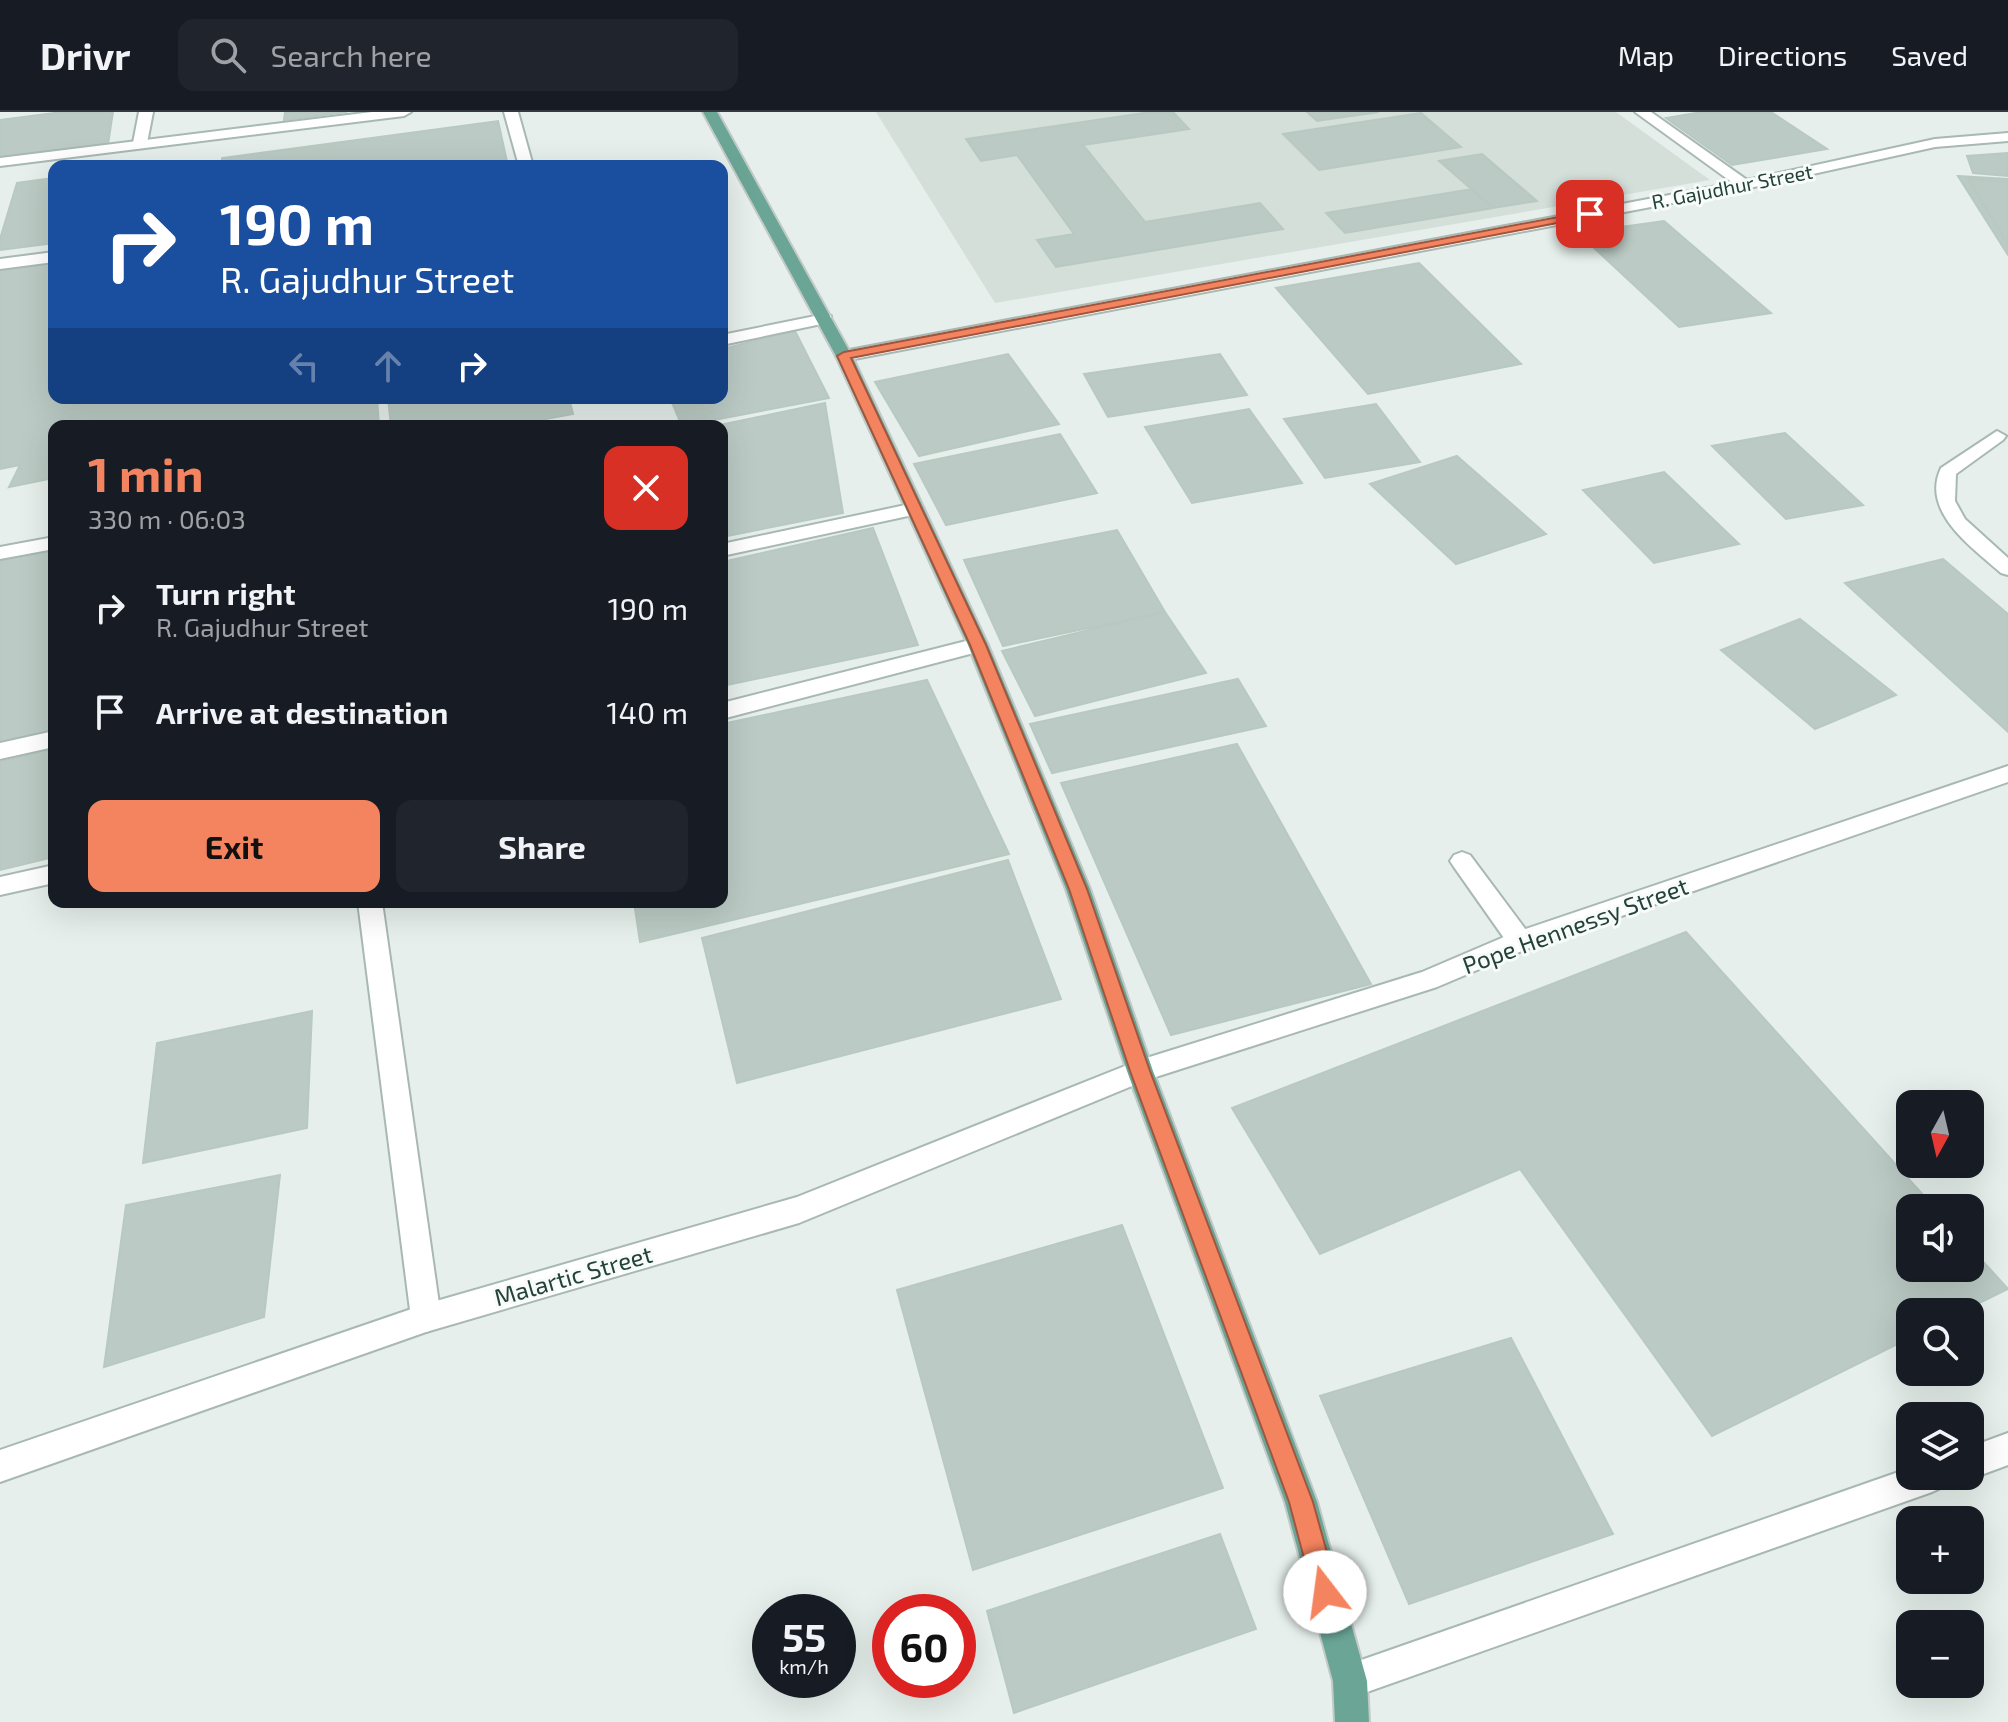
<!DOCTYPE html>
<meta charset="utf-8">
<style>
body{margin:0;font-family:"Exo 2",sans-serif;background:#20242c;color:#f1f3f6;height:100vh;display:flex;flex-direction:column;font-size:30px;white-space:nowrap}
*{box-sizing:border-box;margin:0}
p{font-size:26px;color:#9ea1a6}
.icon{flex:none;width:44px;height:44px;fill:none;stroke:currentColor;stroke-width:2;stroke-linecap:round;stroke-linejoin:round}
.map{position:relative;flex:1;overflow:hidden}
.details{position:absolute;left:48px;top:308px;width:680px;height:488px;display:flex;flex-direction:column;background:#171b24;border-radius:16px;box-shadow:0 8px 32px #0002}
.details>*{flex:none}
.guide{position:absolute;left:48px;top:48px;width:680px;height:244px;border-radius:16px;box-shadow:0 8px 32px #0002;background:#1a4fa0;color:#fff;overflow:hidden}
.needle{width:52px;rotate:188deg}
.fabs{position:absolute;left:1896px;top:978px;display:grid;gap:16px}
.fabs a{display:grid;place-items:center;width:88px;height:88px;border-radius:16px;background:#171b24;box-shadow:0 8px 32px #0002;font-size:40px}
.speed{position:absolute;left:752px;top:1482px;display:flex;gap:16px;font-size:40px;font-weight:700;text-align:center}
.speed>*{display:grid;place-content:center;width:104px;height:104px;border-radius:50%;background:#171b24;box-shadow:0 8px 32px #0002;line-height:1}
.speed small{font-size:20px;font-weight:400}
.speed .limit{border:12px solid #d22;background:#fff;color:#111}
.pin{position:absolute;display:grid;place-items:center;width:68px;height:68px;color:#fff;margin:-34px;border-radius:16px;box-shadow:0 4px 12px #0006}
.me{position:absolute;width:88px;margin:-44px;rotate:345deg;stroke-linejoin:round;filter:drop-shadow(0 0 6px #0008)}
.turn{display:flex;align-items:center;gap:28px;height:168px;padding:0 40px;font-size:36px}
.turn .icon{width:104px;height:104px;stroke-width:2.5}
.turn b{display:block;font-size:56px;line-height:68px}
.lanes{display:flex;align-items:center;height:76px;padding:0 40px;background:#0003;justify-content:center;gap:40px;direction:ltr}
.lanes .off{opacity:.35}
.round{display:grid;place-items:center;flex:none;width:84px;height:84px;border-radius:16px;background:#20242c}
.overview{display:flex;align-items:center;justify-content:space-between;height:136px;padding:0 40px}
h1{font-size:48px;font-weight:700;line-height:60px;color:#f4845f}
.cta{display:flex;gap:16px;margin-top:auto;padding:16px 40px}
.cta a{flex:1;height:92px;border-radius:16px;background:#f4845f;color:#111;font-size:32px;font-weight:700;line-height:92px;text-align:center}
.cta a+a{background:#20242c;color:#f1f3f6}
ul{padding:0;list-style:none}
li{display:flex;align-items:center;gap:24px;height:104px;padding:0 40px}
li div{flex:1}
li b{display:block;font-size:30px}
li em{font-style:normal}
header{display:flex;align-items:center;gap:48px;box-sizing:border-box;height:112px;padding:0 40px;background:#171b24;border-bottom:2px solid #363941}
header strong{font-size:38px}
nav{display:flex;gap:44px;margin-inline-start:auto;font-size:28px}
.search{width:560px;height:72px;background:#20242c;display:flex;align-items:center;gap:20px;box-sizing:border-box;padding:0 28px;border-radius:16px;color:#9ea1a6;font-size:30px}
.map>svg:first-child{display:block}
</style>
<header>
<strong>Drivr</strong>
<div class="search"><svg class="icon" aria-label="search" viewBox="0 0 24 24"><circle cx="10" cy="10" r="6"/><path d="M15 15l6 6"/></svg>Search here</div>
<nav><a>Map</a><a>Directions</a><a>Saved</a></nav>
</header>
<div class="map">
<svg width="2008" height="1610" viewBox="0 0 2008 1610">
<rect width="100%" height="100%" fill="#e6efeb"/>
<path fill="#d4dfda" d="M876 0H1616L1710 68 995 191Z"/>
<path fill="#bbcac4" stroke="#b8c9c2" stroke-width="2" d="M62 0H113L108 32 0 46V8Z
M285 0H347L284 8Z
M1151 0H1173L1189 17 1083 33 1145 110 1260 91 1283 117 1056 155 1037 128 1074 122 1017 43 981 49 966 27Z
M1307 0H1379L1317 9Z
M1702 0H1771L1827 37 1732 53 1666 6Z
M1421 1 1461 35 1319 58 1283 22Z
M498 9 508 54H222V46Z
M2008 41V64L1973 61 1967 44Z
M1482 42 1537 89 1493 96 1439 49Z
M1958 64 2008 67V143Z
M54 66V131L0 138V127L17 71Z
M1968 67 2008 70V132Z
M1472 77 1493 96 1345 121 1326 101Z
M1664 109 1771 201 1679 215 1578 121Z
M54 148V286H377L379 314H54V366L9 375 20 353 0 357V156Z
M1419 151 1521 252 1368 282 1276 176Z
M795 219 829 286 682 314 670 286H722V237Z
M1008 242 1059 312 919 344 875 270Z
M1220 242 1247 283 1108 305 1084 262Z
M388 286H569L573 302 508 314H391Z
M825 291 843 401 722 425V314H715Z
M1376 292 1420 350 1325 366 1284 307Z
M1249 297 1302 371 1192 391 1145 315Z
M1785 321 1863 393 1786 407 1712 334Z
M1060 322 1097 381 946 413 914 352Z
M1457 344 1546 422 1456 452 1370 372Z
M1664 360 1739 432 1654 451 1583 378Z
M873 416 918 533 722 574V450Z
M1117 418 1165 500 1003 534 964 448Z
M54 439V630L0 642V448Z
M1943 447 2008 502V620L1845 471Z
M1165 500 1206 561 1035 604 1002 539Z
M1800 507 1896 583 1815 617 1721 538Z
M1238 567 1266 614 1052 661 1030 612Z
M927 568 1009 742 640 830 634 790H722V612Z
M1237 632 1371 872 1171 923 1061 671Z
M54 637V745L0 758V650Z
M1008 748 1061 887 737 971 702 826Z
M1686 820 1935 1096H1910V1156H1970V1135L2008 1177 1961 1200H1910V1226L1712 1324 1520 1057 1320 1142 1232 996Z
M312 899 307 1016 143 1051 157 931Z
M280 1063 264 1205 104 1255 126 1093Z
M1122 1113 1223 1376 973 1458 897 1178Z
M1511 1226 1613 1422 1409 1492 1320 1284Z
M1220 1422 1256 1517 1014 1601 987 1499Z"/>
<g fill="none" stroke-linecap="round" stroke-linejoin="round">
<g stroke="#a8b8b2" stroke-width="4">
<path id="service" d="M139 0H153L147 31 140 35 133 31Z
M1997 319 2006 324 2003 328 1956 362 1955 389 1965 407 2008 446V463L2001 461C1973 436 1920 400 1941 356Z
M915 391 924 397 922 401 722 444V432Z
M54 425V437L0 447V435Z
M978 526 988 533 985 538 722 607V591Z
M54 619V635L0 647V631Z
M1462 740 1470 743 1529 822 1532 829 1529 836 1520 839 1511 836 1454 755 1450 749 1454 743Z
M358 790H382L441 1206 436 1216 426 1220 416 1216 411 1206Z"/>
</g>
<g stroke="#a8b8b2" stroke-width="4">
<path id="minor" d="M504 0H518L533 54H519Z
M1635 0H1651L1747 68 1935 27 2008 21V29L1935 35 1745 77 844 249 836 244 844 239 1733 71Z
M54 140V150L0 157V147Z
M825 202 831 204V210L722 233V223Z
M2008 654V670L1529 836 1437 875 1140 970 1131 967 1127 959 1131 951 1140 948 1422 860 1511 822Z
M54 753V771L0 783V765Z
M2008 1321V1353L1970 1367 1964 1364H1970V1335Z
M1910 1356V1364H1948L1943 1375 1932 1380 1350 1586 1338 1581 1333 1569 1338 1557 1350 1552Z"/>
</g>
<g stroke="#a8b8b2" stroke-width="4">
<path id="tertiary" d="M372 0H411L404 4 0 54V46Z
M1140 948 1149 951 1153 959 1149 967 799 1111 426 1220 0 1370V1338L426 1192 797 1085Z"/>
</g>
<g stroke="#c2cac8" stroke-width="4">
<path id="primary" d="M703 0H717L852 244 988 533 1090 777 1153 959 1317 1390 1367 1569 1369 1610H1335L1333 1569 1285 1390 1127 959 1066 777 968 533 836 244Z"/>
</g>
<use href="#service" fill="#fff" fill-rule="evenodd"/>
<use href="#minor" fill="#fff" fill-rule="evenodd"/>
<use href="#tertiary" fill="#fff" fill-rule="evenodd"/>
<use href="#primary" fill="#6aa596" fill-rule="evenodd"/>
</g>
<path fill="#f4845f" stroke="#9f563e" stroke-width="2" d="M1590 99 1594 100V104L851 246 986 533 1087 777 1150 959 1313 1390 1338 1480 1334 1489 1325 1492 1316 1489 1313 1480 1289 1390 1130 959 1069 777 970 533 837 244 844 240Z"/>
<g text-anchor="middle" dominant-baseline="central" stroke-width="6" stroke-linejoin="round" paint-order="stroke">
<g font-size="20" fill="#24423a" stroke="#f7fbf9">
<text transform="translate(1732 74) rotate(-11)">R. Gajudhur Street</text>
</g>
<g font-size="24" fill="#24423a" stroke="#f7fbf9">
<text transform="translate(1575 813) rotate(-20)">Pope Hennessy Street</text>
<text transform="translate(573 1163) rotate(-16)">Malartic Street</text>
</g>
</g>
</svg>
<div class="fabs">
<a><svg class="needle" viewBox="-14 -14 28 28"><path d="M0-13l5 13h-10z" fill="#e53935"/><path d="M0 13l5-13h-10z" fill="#9ea1a6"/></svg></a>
<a><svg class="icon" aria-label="sound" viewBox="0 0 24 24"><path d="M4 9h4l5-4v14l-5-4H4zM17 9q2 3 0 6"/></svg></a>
<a><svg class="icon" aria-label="search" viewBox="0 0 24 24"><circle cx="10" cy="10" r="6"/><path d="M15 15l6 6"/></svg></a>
<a><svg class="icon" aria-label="layers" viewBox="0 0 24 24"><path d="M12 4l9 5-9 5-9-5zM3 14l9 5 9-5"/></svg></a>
<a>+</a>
<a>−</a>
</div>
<div class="speed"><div>55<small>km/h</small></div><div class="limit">60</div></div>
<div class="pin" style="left:1590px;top:102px;background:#d93025"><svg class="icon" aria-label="arrive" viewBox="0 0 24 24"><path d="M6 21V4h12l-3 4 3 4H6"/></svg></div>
<svg class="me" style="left:1325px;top:1480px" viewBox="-20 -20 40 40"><circle r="19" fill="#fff"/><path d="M0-13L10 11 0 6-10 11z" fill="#f4845f"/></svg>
<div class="guide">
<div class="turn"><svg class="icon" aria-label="right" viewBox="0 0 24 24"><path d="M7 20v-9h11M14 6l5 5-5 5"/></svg><div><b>190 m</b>R. Gajudhur Street</div></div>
<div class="lanes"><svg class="icon off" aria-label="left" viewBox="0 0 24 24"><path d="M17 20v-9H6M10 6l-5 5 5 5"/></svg><svg class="icon off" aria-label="ahead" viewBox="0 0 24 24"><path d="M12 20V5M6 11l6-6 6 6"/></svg><svg class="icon" aria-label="right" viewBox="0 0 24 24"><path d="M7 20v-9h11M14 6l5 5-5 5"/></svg></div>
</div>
<section class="details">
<div class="overview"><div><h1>1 min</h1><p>330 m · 06:03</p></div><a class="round" style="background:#d93025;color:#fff"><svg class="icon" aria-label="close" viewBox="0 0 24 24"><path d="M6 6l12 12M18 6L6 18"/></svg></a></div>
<ul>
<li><svg class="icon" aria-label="right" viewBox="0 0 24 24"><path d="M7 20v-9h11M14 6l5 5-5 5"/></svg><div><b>Turn right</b><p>R. Gajudhur Street</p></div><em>190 m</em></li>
<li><svg class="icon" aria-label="arrive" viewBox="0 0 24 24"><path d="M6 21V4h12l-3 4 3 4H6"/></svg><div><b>Arrive at destination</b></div><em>140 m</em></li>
</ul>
<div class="cta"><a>Exit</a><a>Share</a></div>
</section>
</div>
